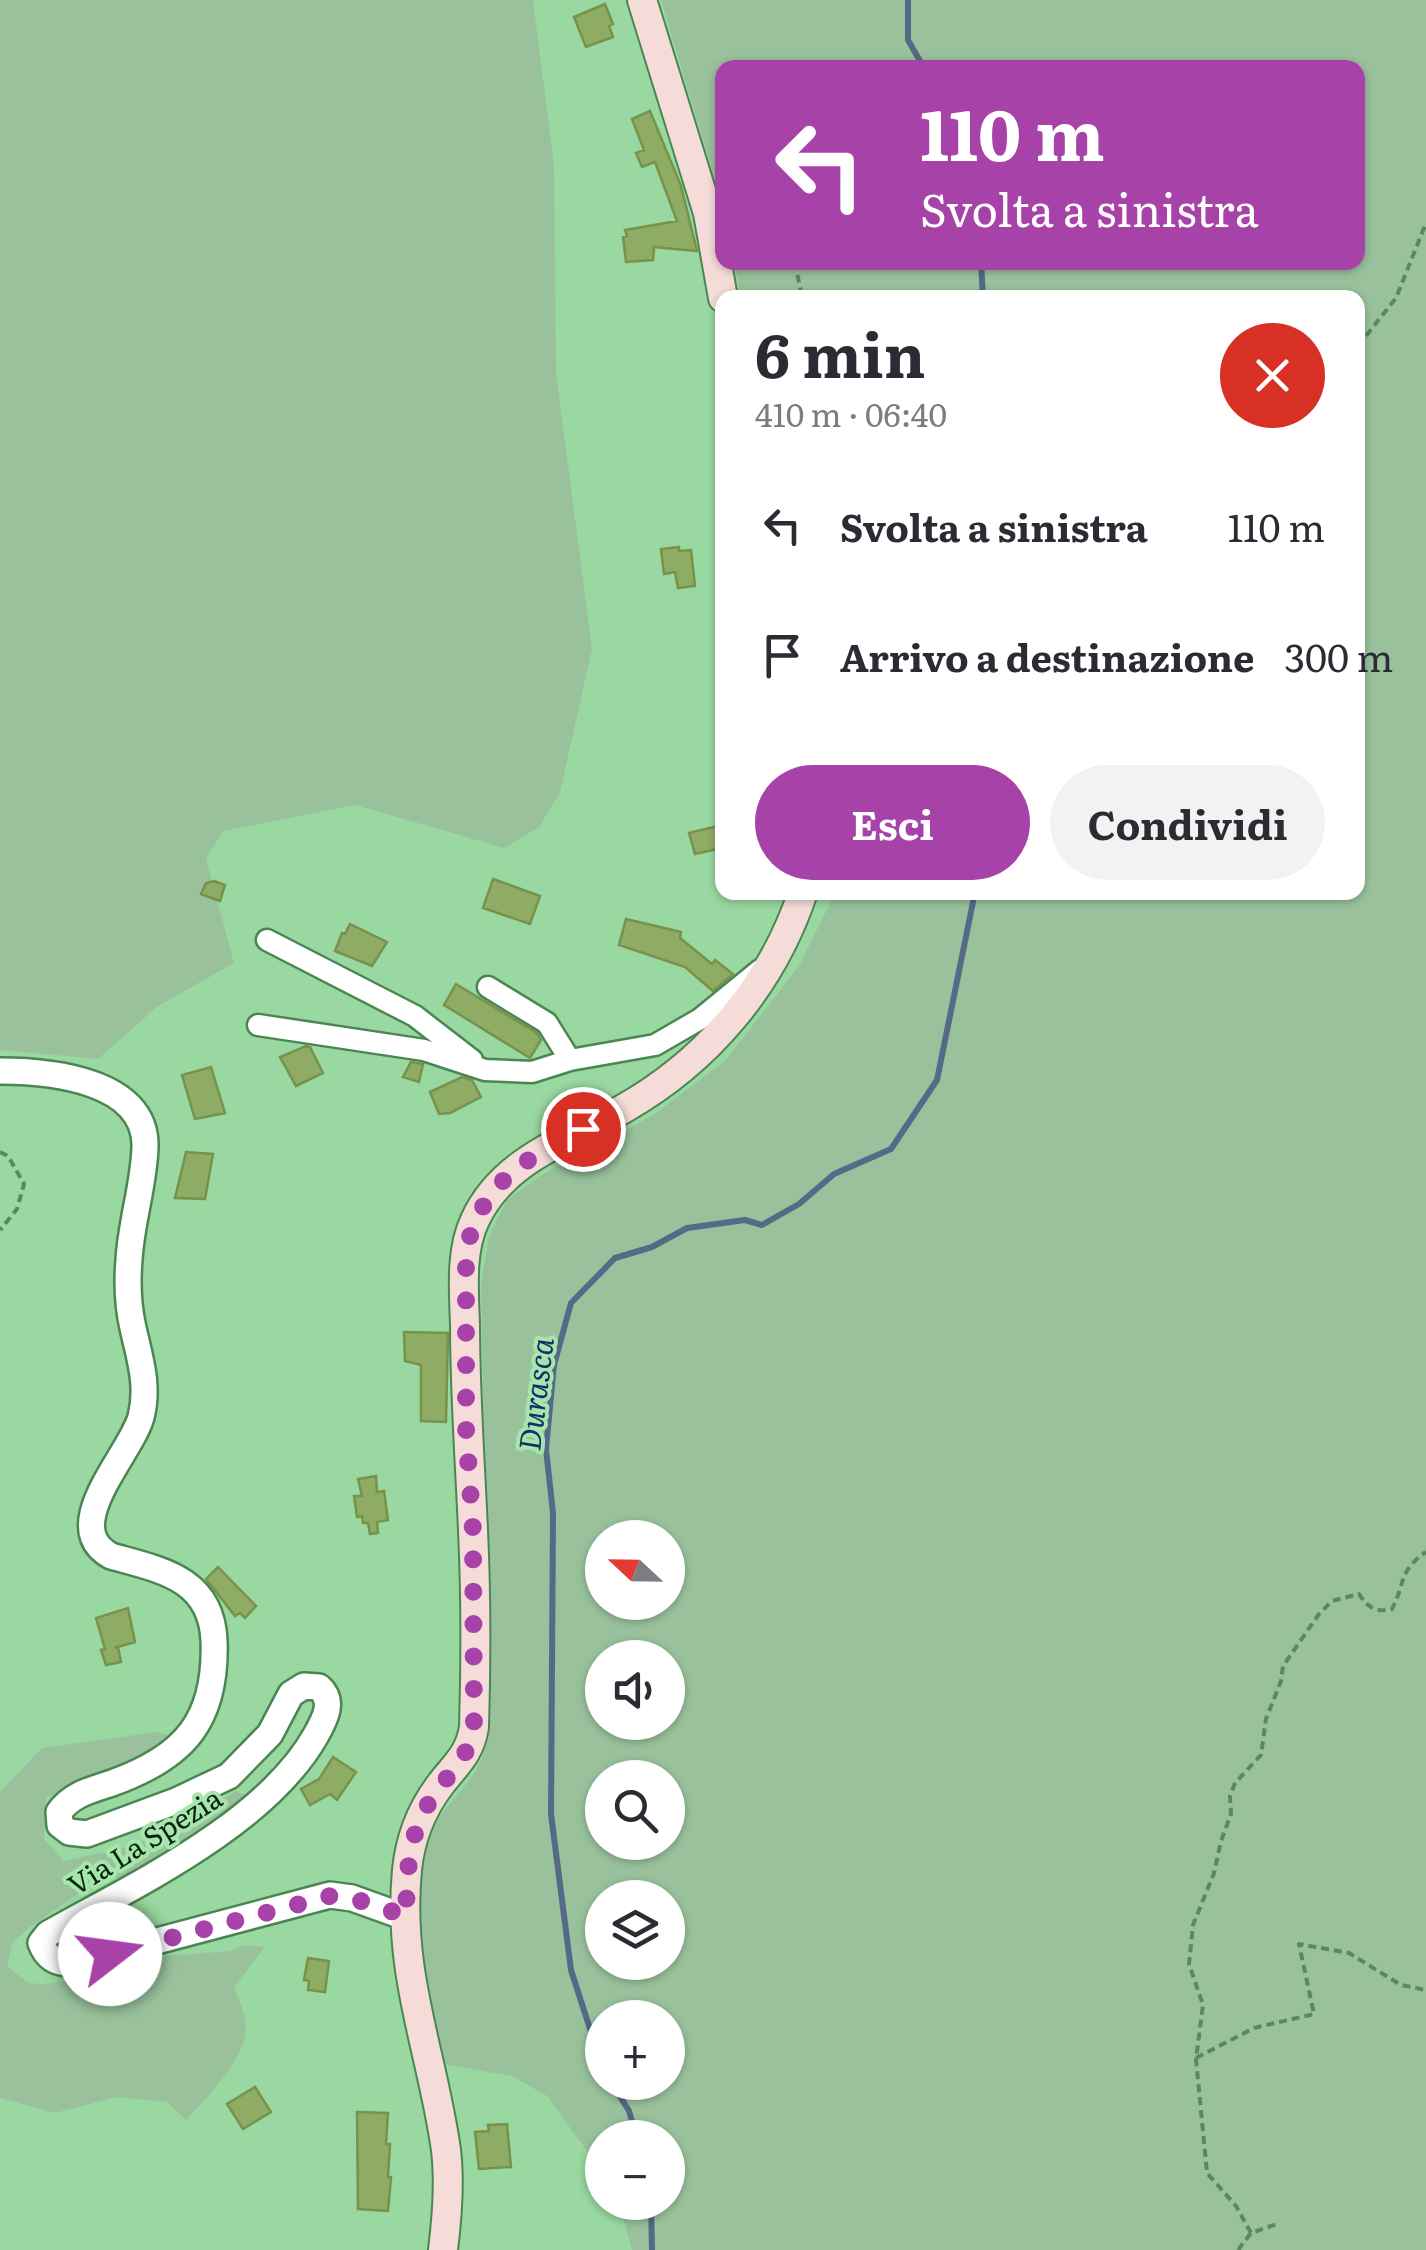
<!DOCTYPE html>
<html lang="it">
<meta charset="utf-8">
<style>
body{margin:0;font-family:Literata,serif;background:#f2f2f3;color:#2b2b33;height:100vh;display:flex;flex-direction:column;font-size:38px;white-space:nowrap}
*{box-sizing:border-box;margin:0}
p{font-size:32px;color:#7c7c81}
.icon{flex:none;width:55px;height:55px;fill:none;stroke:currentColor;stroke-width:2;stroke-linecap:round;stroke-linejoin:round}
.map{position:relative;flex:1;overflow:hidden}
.sheet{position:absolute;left:715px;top:290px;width:650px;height:610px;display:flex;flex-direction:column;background:#fff;border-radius:20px;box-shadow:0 2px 8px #0004}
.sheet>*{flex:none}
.guide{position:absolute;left:715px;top:60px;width:650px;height:210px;border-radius:20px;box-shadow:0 2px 8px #0004;background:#a642a8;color:#fff;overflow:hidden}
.needle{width:65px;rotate:292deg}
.buttons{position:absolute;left:585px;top:1520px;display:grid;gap:20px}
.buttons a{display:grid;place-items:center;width:100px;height:100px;border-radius:50%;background:#fff;box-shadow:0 2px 8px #0004;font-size:50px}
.pin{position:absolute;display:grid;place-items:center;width:85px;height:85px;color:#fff;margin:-42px;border:5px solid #fff;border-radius:50%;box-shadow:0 2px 10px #0007}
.me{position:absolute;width:110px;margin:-55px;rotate:75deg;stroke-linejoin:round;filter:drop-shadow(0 0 8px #0008)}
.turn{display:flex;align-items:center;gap:35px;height:210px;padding:0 40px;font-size:45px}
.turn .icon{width:130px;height:130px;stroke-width:2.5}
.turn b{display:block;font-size:70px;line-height:85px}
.round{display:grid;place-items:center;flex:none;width:105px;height:105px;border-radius:52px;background:#f2f2f3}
.summary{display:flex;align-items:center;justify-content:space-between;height:170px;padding:0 40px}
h1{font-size:60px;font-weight:700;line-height:75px}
.cta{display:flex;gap:20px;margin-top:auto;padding:20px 40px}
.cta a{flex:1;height:115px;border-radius:60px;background:#a642a8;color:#fff;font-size:40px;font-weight:700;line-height:115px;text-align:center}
.cta a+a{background:#f2f2f3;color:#2b2b33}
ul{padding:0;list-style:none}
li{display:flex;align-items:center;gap:30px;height:130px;padding:0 40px}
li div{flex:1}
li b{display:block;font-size:38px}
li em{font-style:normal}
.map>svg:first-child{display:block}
</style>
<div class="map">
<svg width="1426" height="2250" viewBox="0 0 1426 2250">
<rect width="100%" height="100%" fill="#99d8a0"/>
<path fill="#99c29c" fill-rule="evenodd" d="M0 0H533L554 165 556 373 592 649 560 792 539 827 504 848 355 805 223 831 206 859 234 963 158 1006 98 1059 0 1050Z
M661 0H1426V2250H632L619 2203 668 2202V2138H602V2172L547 2096 512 2076 443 2064C432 2005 407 1898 428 1842 439 1810 452 1804 470 1779 480 1767 484 1752 489 1737L481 1284 489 1236 507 1200 540 1176 653 1115 725 1061 799 966 835 893 1358 892V298L741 297 734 263 1358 262V68H722V203ZM602 1538H668V1602H602ZM602 1658H668V1722H602ZM602 1778H668V1842H602ZM602 1898H668V1962H602ZM602 2018H668V2082H602Z
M157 1732 171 1736 145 1757 46 1798 44 1839 64 1861 112 1851 168 1834 236 1791 245 1795 166 1857 128 1876 95 1882 31 1926 12 1943 7 1966 28 1983 42 1984 80 1980 165 1956 230 1951 243 1945 265 1947 234 1987C238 1998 246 2015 246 2026 246 2059 207 2098 186 2120L167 2102 117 2097 55 2113 0 2098V1792L42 1748Z"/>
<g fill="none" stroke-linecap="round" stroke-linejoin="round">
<path stroke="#546a87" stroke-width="6" d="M908 0V40L924 68
M981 262 983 298
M602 2066 571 1970 551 1814 553 1513 546 1449 554 1365 571 1303 615 1258 652 1247 687 1228 745 1220 762 1225 799 1204 834 1174 891 1149 937 1080 975 892
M611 2082 629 2111 637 2138
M651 2202 652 2250"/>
</g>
<path fill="#8fac65" stroke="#76924c" stroke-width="2.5" d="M605 4 613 24 609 26 613 37 586 47 574 17Z
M650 111 681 186 697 251 654 247 653 260 626 262 623 237 627 236 625 230 677 221 655 162 642 167 636 153 644 150 632 119Z
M679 547V551L691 550 695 586 678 588 675 572 664 574 661 549Z
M722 825V848L695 854 689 833Z
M493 879 540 896 530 924 483 908Z
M214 881 225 885 220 901 201 894 206 883Z
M626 919 681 932 680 938 712 964 715 960 733 974 713 991 685 967 619 945Z
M350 924 387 942 372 966 335 951 342 933 345 934Z
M456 984 537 1033 541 1040 530 1058 444 1005Z
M306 1046 310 1047 323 1073 296 1086 280 1057Z
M411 1062 423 1064 419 1082 403 1077Z
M211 1067 225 1113 195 1119 182 1075Z
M462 1077 472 1080 481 1097 450 1113 439 1114 430 1092Z
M186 1152 213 1154 205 1199 175 1198Z
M404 1332 448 1333 446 1422 421 1421V1365L405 1361Z
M376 1476 377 1492 384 1491 388 1520 377 1522 378 1533 370 1534 368 1523H363L362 1516 357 1517 354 1496H362L358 1479Z
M218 1567 256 1606 245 1618 240 1613 235 1616 206 1579Z
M128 1608 135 1642 114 1648 118 1647 121 1662 106 1665 101 1650 105 1649 96 1618Z
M333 1757 356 1772 337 1800 330 1794 310 1805 301 1789 319 1779Z
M308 1958 329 1961 325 1992 308 1990 309 1981 304 1980Z
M255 2087 271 2112 243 2129 227 2104Z
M357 2112 388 2113 386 2144H390L388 2177H391L388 2211 358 2209Z
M507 2124 511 2167 479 2169 475 2132 489 2131 488 2125Z"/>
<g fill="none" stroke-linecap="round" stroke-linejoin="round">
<g stroke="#4a8652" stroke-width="25">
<path id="minor" d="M267 940 415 1016 472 1060
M488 987 547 1023 570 1060
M258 1025 424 1050 485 1070 532 1072 570 1060 655 1045 700 1019 760 970"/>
</g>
<g stroke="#4a8652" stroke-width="30">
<path id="tertiary" d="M0 1071C49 1071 147 1080 145 1147 144 1185 131 1222 129 1260 127 1283 128 1306 133 1328 140 1359 149 1386 141 1417 131 1454 57 1527 111 1556 161 1570 211 1578 214 1640 217 1720 185 1757 112 1783 91 1790 72 1794 59 1812L60 1825 69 1832 87 1834 176 1801 229 1776 270 1734 291 1694 304 1686 319 1687C335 1701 325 1719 316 1735 266 1824 135 1885 48 1934L41 1943C47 1959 57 1964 74 1963L330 1895 352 1898 405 1917"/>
</g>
<g stroke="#4a8652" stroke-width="32">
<path id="secondary" d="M642 0 708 213 723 298
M443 2250C447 2218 450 2183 446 2150 432 2051 397 1974 407 1870 410 1839 422 1809 440 1785 456 1764 470 1754 474 1727 476 1662 476 1595 473 1530 470 1461 465 1394 465 1325 464 1291 460 1251 475 1220 503 1159 568 1140 623 1109 708 1061 772 985 803 892"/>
</g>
<path stroke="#5a885f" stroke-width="4" stroke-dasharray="8 5" stroke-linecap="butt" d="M795 262 802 298
M1358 346 1396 298 1426 223
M0 1152 8 1156 24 1184 17 1209 0 1230
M1196 2058 1254 2028 1314 2014 1299 1944 1349 1953 1401 1985 1426 1990
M1251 2233 1236 2206 1207 2173 1196 2059 1203 2005 1189 1964 1193 1925 1214 1873 1221 1841 1231 1814 1230 1796 1235 1783 1261 1755 1266 1719 1281 1681 1283 1666 1319 1614 1332 1601 1359 1594C1367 1607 1376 1613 1392 1609 1405 1585 1398 1571 1426 1552
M1238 2250 1251 2233 1277 2224"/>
<use href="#minor" stroke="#fff" stroke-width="20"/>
<use href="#tertiary" stroke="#fff" stroke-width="25"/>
<use href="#secondary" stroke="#f6dcd9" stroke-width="28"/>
</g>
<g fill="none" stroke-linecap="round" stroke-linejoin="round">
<path stroke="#a642a8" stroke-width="18" stroke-dasharray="0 32.4" d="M110 1954 330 1896 352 1898 406 1916C407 1879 407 1842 426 1808 442 1778 469 1761 474 1727L473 1531 466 1428V1251C482 1182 524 1160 583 1129"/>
</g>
<g text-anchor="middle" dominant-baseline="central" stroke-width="8" stroke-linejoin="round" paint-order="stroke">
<g font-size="28" fill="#0b240f" stroke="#a6e6ac">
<text transform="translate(144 1840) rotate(-32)">Via La Spezia</text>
</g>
<g font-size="30" font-style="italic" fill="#192c6a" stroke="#a6e6ac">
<text transform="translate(534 1394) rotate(-83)">Durasca</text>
</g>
</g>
</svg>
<div class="buttons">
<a><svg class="needle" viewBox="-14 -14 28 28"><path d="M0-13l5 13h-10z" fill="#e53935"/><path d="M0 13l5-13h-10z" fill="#7c7c81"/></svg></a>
<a><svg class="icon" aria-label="sound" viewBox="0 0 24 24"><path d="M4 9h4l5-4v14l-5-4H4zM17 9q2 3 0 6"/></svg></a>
<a><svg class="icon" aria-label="search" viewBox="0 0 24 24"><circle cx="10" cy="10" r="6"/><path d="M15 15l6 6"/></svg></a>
<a><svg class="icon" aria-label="layers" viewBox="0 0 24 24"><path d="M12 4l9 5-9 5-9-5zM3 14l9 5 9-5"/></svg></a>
<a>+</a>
<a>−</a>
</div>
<div class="pin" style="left:583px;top:1129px;background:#d93025"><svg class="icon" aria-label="arrive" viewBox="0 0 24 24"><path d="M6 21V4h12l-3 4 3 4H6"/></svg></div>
<svg class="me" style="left:110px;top:1954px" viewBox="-20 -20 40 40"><circle r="19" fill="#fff"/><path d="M0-13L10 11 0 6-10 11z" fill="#a642a8"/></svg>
<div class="guide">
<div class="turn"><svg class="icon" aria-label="left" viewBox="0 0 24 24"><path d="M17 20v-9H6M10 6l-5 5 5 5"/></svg><div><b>110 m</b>Svolta a sinistra</div></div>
</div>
<section class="sheet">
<div class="summary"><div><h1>6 min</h1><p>410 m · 06:40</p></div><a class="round" style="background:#d93025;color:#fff"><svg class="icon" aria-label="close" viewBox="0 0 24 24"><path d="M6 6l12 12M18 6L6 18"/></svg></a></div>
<ul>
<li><svg class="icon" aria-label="left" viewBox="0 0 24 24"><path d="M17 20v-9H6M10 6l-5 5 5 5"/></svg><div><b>Svolta a sinistra</b></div><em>110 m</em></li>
<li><svg class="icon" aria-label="arrive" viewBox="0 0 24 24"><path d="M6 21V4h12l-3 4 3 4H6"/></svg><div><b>Arrivo a destinazione</b></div><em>300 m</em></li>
</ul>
<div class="cta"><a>Esci</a><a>Condividi</a></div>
</section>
</div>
